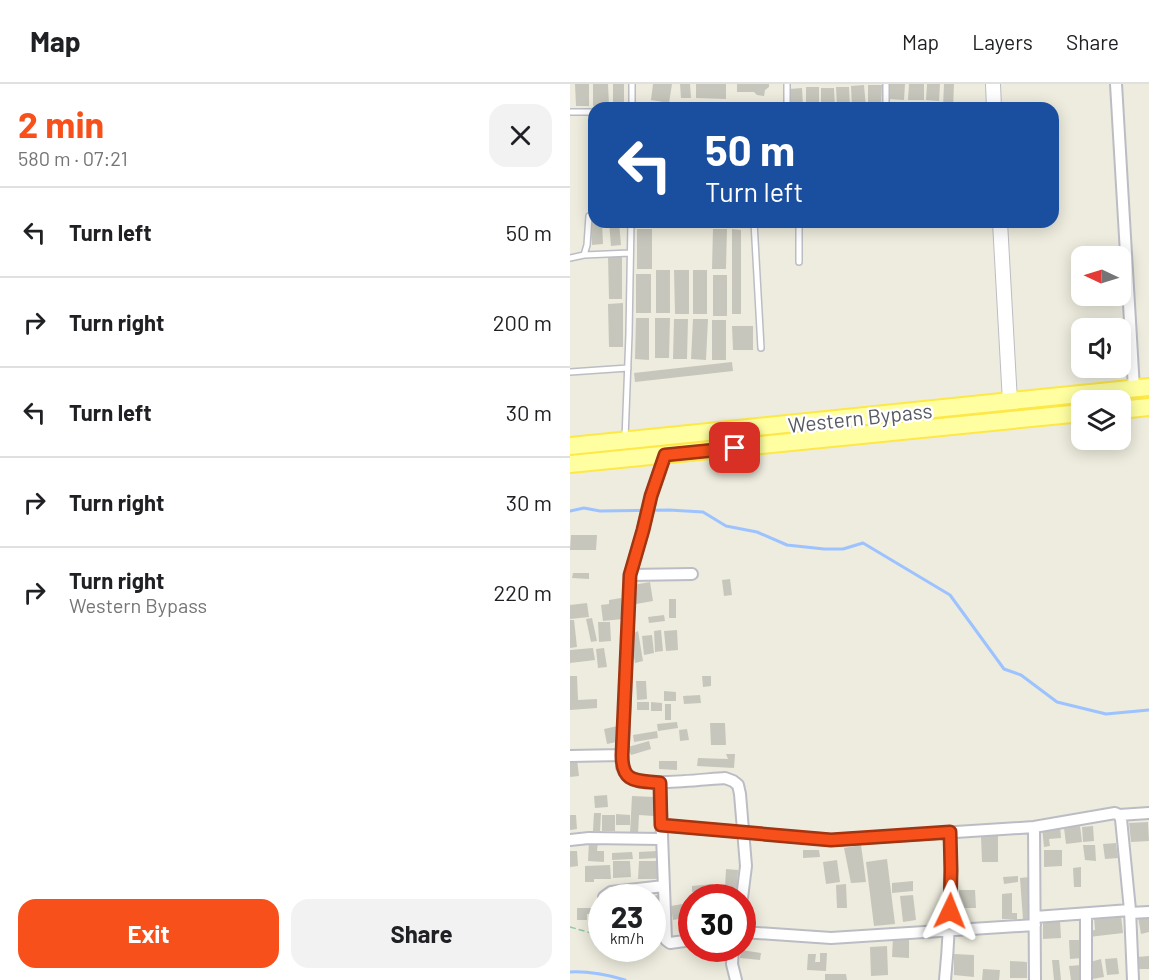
<!DOCTYPE html>
<meta charset="utf-8">
<style>
body{margin:0;font-family:Barlow,sans-serif;background:#f2f2f2;color:#202124;height:100vh;display:flex;flex-direction:column;font-size:22px;white-space:nowrap}
*{box-sizing:border-box;margin:0}
p{font-size:20px;color:#757577}
.icon{flex:none;width:33px;height:33px;fill:none;stroke:currentColor;stroke-width:2;stroke-linecap:round;stroke-linejoin:round}
.map{position:relative;flex:1;overflow:hidden}
.side{display:flex;flex-direction:column;background:#fff;width:570px}
.side>*{flex:none}
.banner{position:absolute;left:18px;top:18px;width:471px;height:126px;border-radius:18px;box-shadow:0 3px 15px #0003;background:#1a4fa0;color:#fff;overflow:hidden}
.needle{width:39px;rotate:274deg}
.buttons{position:absolute;left:501px;top:162px;display:grid;gap:12px}
.buttons a{display:grid;place-items:center;width:60px;height:60px;border-radius:12px;background:#fff;box-shadow:0 3px 15px #0003;font-size:30px}
.speed{position:absolute;left:18px;top:800px;display:flex;gap:12px;font-size:30px;font-weight:700;text-align:center}
.speed>*{display:grid;place-content:center;width:78px;height:78px;border-radius:50%;background:#fff;box-shadow:0 3px 15px #0003;line-height:1}
.speed small{font-size:15px;font-weight:400}
.speed .limit{border:9px solid #d22;background:#fff;color:#111}
.pin{position:absolute;display:grid;place-items:center;width:51px;height:51px;color:#fff;margin:-26px;border-radius:12px;box-shadow:0 3px 9px #0006}
.me{position:absolute;width:66px;margin:-33px;rotate:2deg;stroke-linejoin:round;filter:drop-shadow(0 0 4px #0008)}
.turn{display:flex;align-items:center;gap:21px;height:126px;padding:0 18px;font-size:27px}
.turn .icon{width:78px;height:78px;stroke-width:2.5}
.turn b{display:block;font-size:42px;line-height:51px}
.round{display:grid;place-items:center;flex:none;width:63px;height:63px;border-radius:18px;background:#f2f2f2}
.head{display:flex;align-items:center;justify-content:space-between;height:102px;padding:0 18px}
h1{font-size:36px;font-weight:700;line-height:45px;color:#f7501a}
.primary-button{display:flex;gap:12px;margin-top:auto;padding:12px 18px}
.primary-button a{flex:1;height:69px;border-radius:18px;background:#f7501a;color:#fff;font-size:24px;font-weight:700;line-height:69px;text-align:center}
.primary-button a+a{background:#f2f2f2;color:#202124}
ul{padding:0;list-style:none}
li{display:flex;align-items:center;gap:18px;height:90px;padding:0 18px;border-top:2px solid #e0e0e0}
li div{flex:1}
li b{display:block;font-size:22px}
li em{font-style:normal}
header{display:flex;align-items:center;gap:36px;box-sizing:border-box;height:84px;padding:0 30px;background:#fff;border-bottom:2px solid #e0e0e0}
header strong{font-size:28px}
nav{display:flex;gap:33px;margin-inline-start:auto;font-size:21px}
main{display:flex;flex:1;min-height:0}
.map>svg:first-child{display:block}
</style>
<header>
<strong>Map</strong>
<nav><a>Map</a><a>Layers</a><a>Share</a></nav>
</header>
<main>
<section class="side">
<div class="head"><div><h1>2 min</h1><p>580 m · 07:21</p></div><a class="round"><svg class="icon" aria-label="close" viewBox="0 0 24 24"><path d="M6 6l12 12M18 6L6 18"/></svg></a></div>
<ul>
<li><svg class="icon" aria-label="left" viewBox="0 0 24 24"><path d="M17 20v-9H6M10 6l-5 5 5 5"/></svg><div><b>Turn left</b></div><em>50 m</em></li>
<li><svg class="icon" aria-label="right" viewBox="0 0 24 24"><path d="M7 20v-9h11M14 6l5 5-5 5"/></svg><div><b>Turn right</b></div><em>200 m</em></li>
<li><svg class="icon" aria-label="left" viewBox="0 0 24 24"><path d="M17 20v-9H6M10 6l-5 5 5 5"/></svg><div><b>Turn left</b></div><em>30 m</em></li>
<li><svg class="icon" aria-label="right" viewBox="0 0 24 24"><path d="M7 20v-9h11M14 6l5 5-5 5"/></svg><div><b>Turn right</b></div><em>30 m</em></li>
<li><svg class="icon" aria-label="right" viewBox="0 0 24 24"><path d="M7 20v-9h11M14 6l5 5-5 5"/></svg><div><b>Turn right</b><p>Western Bypass</p></div><em>220 m</em></li>
</ul>
<div class="primary-button"><a>Exit</a><a>Share</a></div>
</section>
<div class="map">
<svg width="579" height="896" viewBox="0 0 579 896">
<rect width="100%" height="100%" fill="#edecde"/>
<g fill="none" stroke-linecap="round" stroke-linejoin="round">
<path stroke="#9cc3ff" stroke-width="3" d="M0 427 14 424 30 427 99 426 133 428 156 442 187 448 217 461 254 465H273L293 459 380 511 434 585 451 591 487 618 536 630 579 626
M0 888C18 887 38 891 55 896"/>
</g>
<path fill="#c7c6bc" d="M5 0H19V22H6Z
M23 0H38L39 21 23 22Z
M43 0H54V19H43Z
M83 0H102L99 19 81 16Z
M110 0H120L121 14H111Z
M126 0H156V15L126 14Z
M167 0H199V3L195 6 194 12 187 11 184 8H167Z
M319 0H335L334 16 318 15Z
M339 0H354V16H338Z
M357 0H370L369 17 356 16Z
M374 0H384L383 24H373Z
M294 1 296 24H282L281 2Z
M298 1H312L311 24H298Z
M236 3H249V24H236Z
M266 3H279L280 24H267Z
M232 4 233 24H220L219 5Z
M251 4H264L265 24H251Z
M328 18 368 20V24H327Z
M20 78H24V117H22Z
M20 133H24V138H32L33 160 22 161Z
M39 138H49L51 161 41 162Z
M67 145H82V185H67Z
M143 145H157L156 185H142Z
M162 145 171 146V230H162Z
M38 172H52V215H39Z
M86 186H100V229H86Z
M104 186H119V230H105Z
M123 186H137V230H123Z
M66 190H81V229H66Z
M143 191H157V232H143Z
M53 219V263H39L38 220Z
M66 234H79V276L65 275Z
M85 234H100L99 274H85Z
M104 235H118L117 275H103Z
M123 235H138L136 276 121 275Z
M142 236H156V276H142Z
M162 242H183V266H163Z
M162 278 163 287 65 298 64 289Z
M1 451H27L26 466H0Z
M3 489H19V495L2 494Z
M160 495 162 511 154 512 152 496Z
M80 498 83 517 66 520 63 501Z
M51 514 53 535 33 537 31 521 39 520V516Z
M99 515H106V534H99Z
M17 519 19 533 0 535V521Z
M94 531 95 537 79 539 78 533Z
M22 534 27 557 21 558 16 535Z
M0 536H4L7 563 0 564Z
M28 538H40L41 557 29 558Z
M91 546 93 567 85 568 84 547Z
M107 546 108 566 96 567 94 547Z
M68 547 73 577 65 579 60 551Z
M82 551 84 569 74 571 72 552Z
M23 564 25 576 0 579V566Z
M34 564 37 583 28 584 26 565Z
M0 592H7L8 616 27 615V624L0 626Z
M132 592H141V602L133 603Z
M66 597H76L77 615 67 616Z
M94 607 106 608V617H94Z
M130 611 131 619 114 620 113 612Z
M67 618H79V626H67Z
M81 618 92 619V627H81Z
M95 620H101V636H95Z
M107 638 108 644 88 647 87 640Z
M140 639H155L156 661H141Z
M48 642 51 657 37 660 34 645Z
M117 645 119 656 110 657 109 646Z
M87 647 88 654 64 658 63 651Z
M79 657 81 665 61 671 58 663Z
M156 670H165L164 684 127 682 128 674 158 675Z
M7 675 9 692 0 693V676Z
M89 677H107V686L89 685Z
M37 711 38 723 25 724 24 712Z
M62 712 85 713 84 732 69 731 68 750 60 749Z
M24 729H31L30 747H23Z
M46 730 60 731V741H46Z
M0 731H6L7 745 0 746Z
M32 731H45V747H32Z
M578 738 579 757 561 758 559 739Z
M490 741 491 754 479 755 480 762 474 763 472 743Z
M510 742 512 758 496 760 494 744Z
M523 742 524 757 513 758 512 743Z
M428 751V778H412L411 752Z
M19 757H28L27 767H34V778L18 777Z
M546 759 548 774 535 775 533 760Z
M291 761 296 798 281 799 274 764Z
M513 761H525L526 777 515 776Z
M233 766H249L250 773 233 774Z
M474 766H492V782L474 783Z
M0 767H7L8 782 0 783Z
M87 767V774L69 775V768Z
M62 768 63 775 42 776V769Z
M317 775 325 840 304 842 296 778Z
M267 776 270 798 256 800 253 778Z
M43 777H60L61 793 43 794Z
M69 777H88L87 795H68Z
M40 781 41 795H24V798H15V782Z
M511 783V803H504L503 784Z
M156 785 168 786 167 805 155 804Z
M448 792V798L434 800 433 793Z
M459 793 462 836H453L450 794Z
M343 797V807L322 809V799Z
M143 800V807L122 808V802Z
M276 800 277 824H267L266 801Z
M389 806H405L406 824H389Z
M442 809V829H447V835H432V810Z
M88 811 90 832 82 833V812Z
M343 811 346 836 333 838 330 812Z
M118 819 121 833 103 836 101 822Z
M7 824H27V830H17V836H7Z
M551 831 553 849 519 853V847L525 846 524 834Z
M579 831V848L571 850 568 833Z
M490 836 491 854 473 855V837Z
M323 853H339V874L322 873Z
M499 856H512V874L500 875Z
M317 862 318 891 301 892 300 863Z
M171 866 191 869 190 876 170 874Z
M250 869H257L256 887 237 886 238 870H246L245 878H250Z
M384 870 404 871V893L384 891Z
M579 872V885H568L567 873Z
M547 874 549 890 537 891 535 875Z
M531 875 534 893 522 895 520 878Z
M482 876H489L491 896H484Z
M440 877 457 878V894H440Z
M511 881 512 896H501L499 882Z
M413 885 430 886 429 896H412Z
M255 890H276L277 896H255Z"/>
<g fill="none" stroke-linecap="round" stroke-linejoin="round">
<g stroke="#bcbdc4" stroke-width="8">
<path id="service" d="M62 0V24
M217 0V24
M316 24V0
M0 28H24
M184 138 191 264
M14 171 17 161 19 132 24 129
M0 174 14 171 60 169
M229 178V138
M0 288 58 284
M55 355 59 250 61 138"/>
</g>
<g stroke="#bcbdc4" stroke-width="14">
<path id="minor" d="M546 0 564 305
M95 371 81 412 73 446 60 491 52 683C54 688 56 692 60 694 75 703 135 695 155 694L163 697 168 701 170 710 176 782 172 814
M60 491 122 490
M0 672 52 671
M90 699 96 856 100 859 122 856
M549 731 551 735 560 826 563 896
M91 741 261 756 464 743 545 729 549 731 579 729
M464 743 465 896
M0 756 19 754 91 755
M34 813 41 808 94 802
M560 829 579 828
M465 833 560 826
M172 848 261 854 465 841
M163 864 162 880 166 896
M375 896C380 847 381 797 380 748
M516 896V830"/>
</g>
<g stroke="#bcbdc4" stroke-width="16">
<path id="tertiary" d="M423 0 424 24
M430 138 440 318"/>
</g>
<g stroke="#fde847" stroke-width="20">
<path id="primary" d="M550 326 579 323
M0 362 579 303
M0 380 512 329"/>
</g>
<path stroke="#91c8a9" stroke-width="1.5" stroke-dasharray="6 3" stroke-linecap="butt" d="M0 843 32 852"/>
<use href="#service" stroke="#fff" stroke-width="5"/>
<use href="#minor" stroke="#fff" stroke-width="10"/>
<use href="#tertiary" stroke="#fff" stroke-width="14"/>
<use href="#primary" stroke="#ffffa1" stroke-width="16"/>
</g>
<g fill="none" stroke-linecap="round" stroke-linejoin="round">
<g stroke="#a13411" stroke-width="15">
<path id="route" d="M165 364 95 371 81 412 73 446 60 491 52 671C52 700 67 696 90 699L91 741 261 756 380 748 381 786 380 827"/>
</g>
<use href="#route" stroke="#f7501a" stroke-width="10"/>
</g>
<g text-anchor="middle" dominant-baseline="central" stroke-width="5" stroke-linejoin="round" paint-order="stroke">
<g font-size="21" fill="#585a61" stroke="#fff">
<text transform="translate(290 333) rotate(-6)">Western Bypass</text>
</g>
</g>
</svg>
<div class="buttons">
<a><svg class="needle" viewBox="-14 -14 28 28"><path d="M0-13l5 13h-10z" fill="#e53935"/><path d="M0 13l5-13h-10z" fill="#757577"/></svg></a>
<a><svg class="icon" aria-label="sound" viewBox="0 0 24 24"><path d="M4 9h4l5-4v14l-5-4H4zM17 9q2 3 0 6"/></svg></a>
<a><svg class="icon" aria-label="layers" viewBox="0 0 24 24"><path d="M12 4l9 5-9 5-9-5zM3 14l9 5 9-5"/></svg></a>
</div>
<div class="speed"><div>23<small>km/h</small></div><div class="limit">30</div></div>
<div class="pin" style="left:165px;top:364px;background:#d93025"><svg class="icon" aria-label="arrive" viewBox="0 0 24 24"><path d="M6 21V4h12l-3 4 3 4H6"/></svg></div>
<svg class="me" style="left:380px;top:827px" viewBox="-20 -20 40 40"><path d="M0-17L14 15 0 8-14 15z" fill="#f7501a" stroke="#fff" stroke-width="4"/></svg>
<div class="banner">
<div class="turn"><svg class="icon" aria-label="left" viewBox="0 0 24 24"><path d="M17 20v-9H6M10 6l-5 5 5 5"/></svg><div><b>50 m</b>Turn left</div></div>
</div>
</div>
</main>
